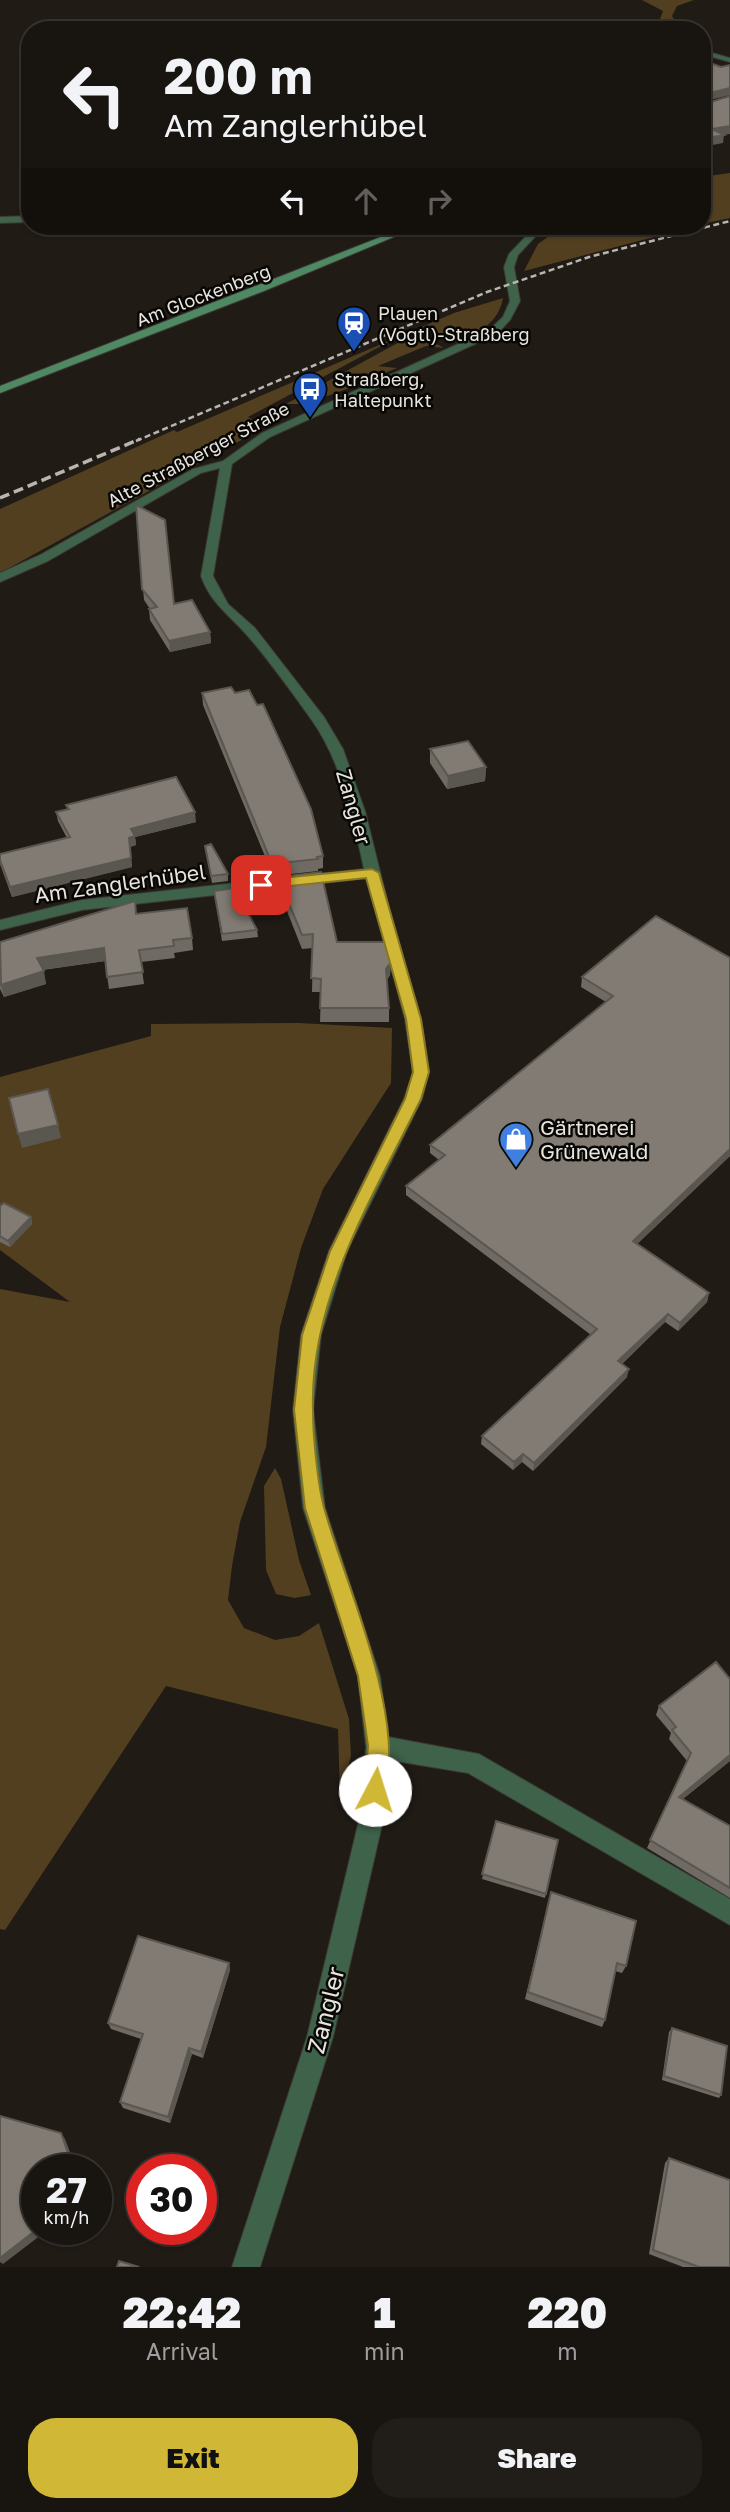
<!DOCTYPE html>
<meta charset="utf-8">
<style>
body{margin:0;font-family:"Golos Text",sans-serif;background:#211d19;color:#f1f3f6;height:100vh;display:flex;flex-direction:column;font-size:26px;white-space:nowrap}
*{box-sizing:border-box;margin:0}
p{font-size:23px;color:#9f9e9f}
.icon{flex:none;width:38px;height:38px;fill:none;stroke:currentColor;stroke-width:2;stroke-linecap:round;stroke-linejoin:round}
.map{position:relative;height:2267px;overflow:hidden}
.side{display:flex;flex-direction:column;background:#181410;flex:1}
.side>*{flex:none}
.banner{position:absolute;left:21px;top:21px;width:690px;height:214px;border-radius:28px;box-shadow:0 2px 5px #0004,0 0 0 2px #363330;background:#181410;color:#f1f3f6;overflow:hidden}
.speed{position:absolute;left:21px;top:2154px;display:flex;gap:14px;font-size:35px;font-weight:700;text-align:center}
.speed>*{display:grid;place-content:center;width:91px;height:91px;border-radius:50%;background:#181410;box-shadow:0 2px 5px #0004,0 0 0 2px #363330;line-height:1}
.speed small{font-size:18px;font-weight:400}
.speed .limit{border:10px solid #d22;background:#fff;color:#111}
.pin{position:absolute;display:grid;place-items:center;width:60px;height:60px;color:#fff;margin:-30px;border-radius:14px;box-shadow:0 4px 10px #0006}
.me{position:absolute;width:77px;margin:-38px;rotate:5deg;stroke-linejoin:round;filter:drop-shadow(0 0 5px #0008)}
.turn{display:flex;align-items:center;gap:24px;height:147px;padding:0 28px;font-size:32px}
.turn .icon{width:91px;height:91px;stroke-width:2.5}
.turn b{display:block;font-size:49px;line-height:60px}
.lanes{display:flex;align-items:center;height:66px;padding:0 28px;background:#0003;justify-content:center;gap:35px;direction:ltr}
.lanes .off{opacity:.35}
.eta{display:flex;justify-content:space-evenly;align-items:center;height:119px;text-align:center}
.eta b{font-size:42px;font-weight:800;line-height:49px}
.cta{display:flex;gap:14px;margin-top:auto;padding:14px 28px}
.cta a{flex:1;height:80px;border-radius:28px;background:#d0b736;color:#111;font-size:28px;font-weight:800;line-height:80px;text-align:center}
.cta a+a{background:#211d19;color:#f1f3f6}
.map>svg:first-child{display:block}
</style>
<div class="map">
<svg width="730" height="2267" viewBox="0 0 730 2267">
<rect width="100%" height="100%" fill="#201b15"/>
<path fill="#523f1f" d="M642 0H694L677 6 672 16 681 30H644L660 19 663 11Z
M730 173V218L702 224V177Z
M563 226H696L524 271 538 244Z
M503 298C499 322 478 334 458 343L419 328 454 313Z
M416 333 444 348 426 346 378 366 397 368 380 375 362 373 337 384 355 386 305 404H286Z
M400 336 248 417 265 427 0 573V509L174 430 177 432Z
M299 1023 392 1028 391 1083 323 1189 301 1248 280 1327 266 1447 240 1522 232 1566 228 1600 244 1628 275 1640 299 1636 319 1623 349 1719 351 1756 340 1796 338 1729 166 1686 5 1930 0 1929V1289L70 1302 0 1250V1077L151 1036V1024Z
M275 1468 281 1479 299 1560 311 1595 295 1598 276 1594 266 1570 264 1486Z"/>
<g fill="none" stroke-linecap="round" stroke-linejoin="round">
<g stroke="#3c3731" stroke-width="2">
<path id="street" d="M702 50 730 58V62L702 54Z
M30 216V222L0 223V217Z
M536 226H545L518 255 514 267 520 301 510 320 497 334 270 437 232 464 213 576 228 604 255 628 324 717 343 749 365 811 393 924 421 1019 429 1072 422 1099 347 1251 321 1335 313 1410 325 1508 380 1676 388 1737 479 1754 730 1899V1925L468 1773 389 1760 385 1812 333 2037 260 2267H232L307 2037 361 1812 366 1747 358 1676 303 1508 293 1410 301 1335 329 1251 404 1099 413 1072 405 1019 367 878 82 910 0 930V920L82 900 364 869C353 819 342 762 311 719 291 691 269 660 246 634 228 614 210 602 201 576L220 468 201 473 48 561 0 582V573L40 555 193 469 223 461 262 433 489 330 503 317 510 301 504 267 509 254Z"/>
</g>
<g stroke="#3c3731" stroke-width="2">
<path id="secondary" d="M409 226H420L264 291 0 393V386Z"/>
</g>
<use href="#street" fill="#3e624a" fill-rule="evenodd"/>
<use href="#secondary" fill="#4e8964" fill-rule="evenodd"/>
<path stroke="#b9b5b0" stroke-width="2.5" stroke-dasharray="6 3.5" stroke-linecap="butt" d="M136 441 487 292 589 257 730 221"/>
<path stroke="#b9b5b0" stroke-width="3.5" stroke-dasharray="10 5" stroke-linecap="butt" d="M0 498 140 439"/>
</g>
<path fill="#6f6a63" d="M136 505 174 604 210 632 211 643 170 652 150 620 149 609H150L144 600Z
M202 693 323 856V868L318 869V871L273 876 203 705Z
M430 749 486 767 485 781 447 789 430 763Z
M66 805 196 822 135 837 136 845 130 847 132 867 12 897 0 864V854L67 838 58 821 56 812 67 809Z
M205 846 228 874V881L212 883Z
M278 877 337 942 391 962 390 975 387 980 389 1008V1022H320L321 992H312L313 948 302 949 279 891Z
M214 891 257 930 258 937 222 941Z
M137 914 192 938 193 950 174 953 175 958 141 962 144 984 109 989 105 961 43 970 46 984 4 997 0 989V942Z
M730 958V1156L637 1244 709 1293 707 1302 678 1331 665 1322 622 1364 627 1377 533 1471 522 1462 513 1470 481 1444 482 1436 591 1335 406 1195V1186L439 1160 430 1153V1145L606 1002 581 987 582 977Z
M0 1206 31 1217 32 1224 10 1247 0 1242Z
M730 1679V1761L683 1799 730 1826V1898L647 1848 687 1761 669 1739 671 1733 656 1715 659 1706Z
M496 1821 558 1840 545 1898 482 1879Z
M549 1900 626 1966 622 1973 615 1971 605 2020 602 2027 525 1999Z
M229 1963 230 1970 203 2058 192 2054 170 2123 123 2108 120 2102 141 2039 111 2029 108 2023Z
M672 2028 721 2095 719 2098 662 2080 669 2032Z
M669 2158 730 2267H683L649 2254 665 2163Z"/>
<path fill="#5a5650" d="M730 88V95L702 102V95Z
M730 126V134L724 135 723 143 702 147V139L712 129Z
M210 632 211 643 170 652 169 641Z
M486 767 485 781 447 789 448 776Z
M195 812 196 822 135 837 136 845 130 847 132 867 12 897 10 887 129 838 131 829Z
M104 948 106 961 39 970 37 958Z
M391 962 390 975 386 982V969Z
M44 971 46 984 4 997 1 985Z
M58 1125 61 1138 22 1148 18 1134Z
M730 1149V1156L631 1250 633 1241Z
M31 1217 32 1224 10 1247 8 1241Z
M709 1293 707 1302 678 1331 680 1323Z
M668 1314 665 1322 616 1369 618 1361Z
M629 1369 627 1377 533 1471 534 1463Z
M523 1454 522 1462 513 1470 514 1462Z
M730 1755V1761L675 1805 679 1797Z
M229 1963 230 1970 203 2058 201 2052Z
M189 2048 192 2054 170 2123 168 2117Z
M61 2133 65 2139 77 2170H74Z
M37 2230H43L41 2235 3 2264 0 2262V2258Z"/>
<path fill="#817b73" stroke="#5a5650" stroke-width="2" d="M702 60 721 67 730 65V88L702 95V97Z
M730 96V126L712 129 724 135 702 139V102L704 104Z
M136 505 165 520 174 604 192 600 210 632 169 641 149 609 157 607 142 589Z
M231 687 235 693 249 690 257 705 263 704 311 809 323 856 317 857 318 859 272 864 202 693Z
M468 741 486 767 448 776 430 749Z
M176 777 195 812 131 829 135 836 129 838 131 858 10 887 0 860V854L70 837 56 812 69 809 66 805Z
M211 844 228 874 211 876 205 846Z
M321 872 337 942H385L391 962 386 969 389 1008H320L321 979 311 978 313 934 302 935 278 877Z
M235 888 257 930 222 934 214 891Z
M135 901 136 914 187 908 192 938 173 940 174 946 139 950 143 972 107 977 104 948 37 958 44 971 1 985 0 942Z
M656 916 730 958V1149L633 1241 709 1293 680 1323 668 1314 618 1361 629 1369 534 1463 523 1454 514 1462 482 1436 597 1329 406 1186 445 1155 430 1145 613 996 582 977Z
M48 1089 58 1125 18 1134 9 1098Z
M4 1203 31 1217 8 1241 0 1236V1206Z
M716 1662 730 1679V1755L679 1797 730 1826V1888L650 1840 691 1753 672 1730 676 1727 659 1706Z
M496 1821 558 1840 546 1894 482 1874Z
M551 1892 636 1921 626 1966 617 1963 605 2020 528 1992Z
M138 1936 229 1963 201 2052 189 2048 168 2117 120 2102 143 2034 108 2023Z
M672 2028 727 2046 721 2095 664 2076Z
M0 2116 61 2133 74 2170H37L36 2230 0 2258Z
M669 2158 730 2180V2267H699L653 2250Z
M119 2261 139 2267H117Z"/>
<path fill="#d0b736" stroke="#877723" stroke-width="2" d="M372 869 379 873 421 1019 429 1072 421 1099C373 1196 309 1299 313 1411 313 1436 318 1488 325 1511 345 1583 411 1728 382 1798L375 1801 367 1798 364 1790 368 1746 358 1676 305 1508 294 1410 302 1335 330 1251 405 1099 413 1072 406 1019 366 878 261 889 254 885 261 880Z"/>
<defs>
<g id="station-pin" transform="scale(1.75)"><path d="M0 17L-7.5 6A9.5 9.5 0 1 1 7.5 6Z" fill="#1a4fb4" stroke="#080704"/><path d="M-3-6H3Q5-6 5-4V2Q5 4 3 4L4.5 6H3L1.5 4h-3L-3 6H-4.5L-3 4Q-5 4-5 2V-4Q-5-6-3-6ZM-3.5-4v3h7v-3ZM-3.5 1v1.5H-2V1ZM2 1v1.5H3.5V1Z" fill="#fff"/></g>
<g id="bus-pin" transform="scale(1.75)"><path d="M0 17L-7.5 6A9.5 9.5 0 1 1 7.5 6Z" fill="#1a4fb4" stroke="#080704"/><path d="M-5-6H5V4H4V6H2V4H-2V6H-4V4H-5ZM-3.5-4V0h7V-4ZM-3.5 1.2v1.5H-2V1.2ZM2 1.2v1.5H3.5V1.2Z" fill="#fff"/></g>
<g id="shop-pin" transform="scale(1.75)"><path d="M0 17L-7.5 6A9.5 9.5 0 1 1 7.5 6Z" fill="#3f7fe0" stroke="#080704"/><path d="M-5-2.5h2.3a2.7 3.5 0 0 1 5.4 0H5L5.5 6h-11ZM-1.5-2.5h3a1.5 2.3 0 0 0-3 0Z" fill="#fff"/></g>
</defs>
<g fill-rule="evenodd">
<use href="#station-pin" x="354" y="323"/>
<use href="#bus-pin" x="310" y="389"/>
<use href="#shop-pin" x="516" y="1139"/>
</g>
<g text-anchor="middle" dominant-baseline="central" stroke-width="5" stroke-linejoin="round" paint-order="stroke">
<g font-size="18" fill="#e8e5e0" stroke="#080704">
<text transform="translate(203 295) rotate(-21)">Am Glockenberg</text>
<text transform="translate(198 454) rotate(-28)">Alte Straßberger Straße</text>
</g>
<g font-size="18" fill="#e8e5e0" stroke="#080704" text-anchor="start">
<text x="378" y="313">Plauen<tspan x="378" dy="21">(Vogtl)-Straßberg</tspan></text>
<text x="334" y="379">Straßberg,<tspan x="334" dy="21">Haltepunkt</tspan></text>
</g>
<g font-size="21" fill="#e8e5e0" stroke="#080704">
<text transform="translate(354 807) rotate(74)">Zangler</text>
<text transform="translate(120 883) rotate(-8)">Am Zanglerhübel</text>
</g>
<g font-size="21" fill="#e8e5e0" stroke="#080704" text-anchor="start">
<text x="540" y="1127">Gärtnerei<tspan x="540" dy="24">Grünewald</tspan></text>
</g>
<g font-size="24" fill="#e8e5e0" stroke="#080704">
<text transform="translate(325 2010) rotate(-76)">Zangler</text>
</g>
</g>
</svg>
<div class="speed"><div>27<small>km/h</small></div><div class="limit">30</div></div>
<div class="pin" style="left:261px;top:885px;background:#d93025"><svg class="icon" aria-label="arrive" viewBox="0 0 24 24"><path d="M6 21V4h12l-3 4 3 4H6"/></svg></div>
<svg class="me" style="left:375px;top:1790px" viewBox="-20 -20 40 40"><circle r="19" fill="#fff"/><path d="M0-13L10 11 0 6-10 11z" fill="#d0b736"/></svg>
<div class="banner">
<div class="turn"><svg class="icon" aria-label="left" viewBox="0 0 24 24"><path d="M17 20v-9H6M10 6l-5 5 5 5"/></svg><div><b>200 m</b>Am Zanglerhübel</div></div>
<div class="lanes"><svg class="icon" aria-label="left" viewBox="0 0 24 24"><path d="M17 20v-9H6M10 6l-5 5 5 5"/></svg><svg class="icon off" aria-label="ahead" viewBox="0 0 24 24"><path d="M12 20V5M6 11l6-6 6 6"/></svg><svg class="icon off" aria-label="right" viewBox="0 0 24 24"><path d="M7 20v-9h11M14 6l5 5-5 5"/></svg></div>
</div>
</div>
<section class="side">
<div class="eta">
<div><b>22:42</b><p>Arrival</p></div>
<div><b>1</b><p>min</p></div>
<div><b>220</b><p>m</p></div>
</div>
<div class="cta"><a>Exit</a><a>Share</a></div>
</section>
